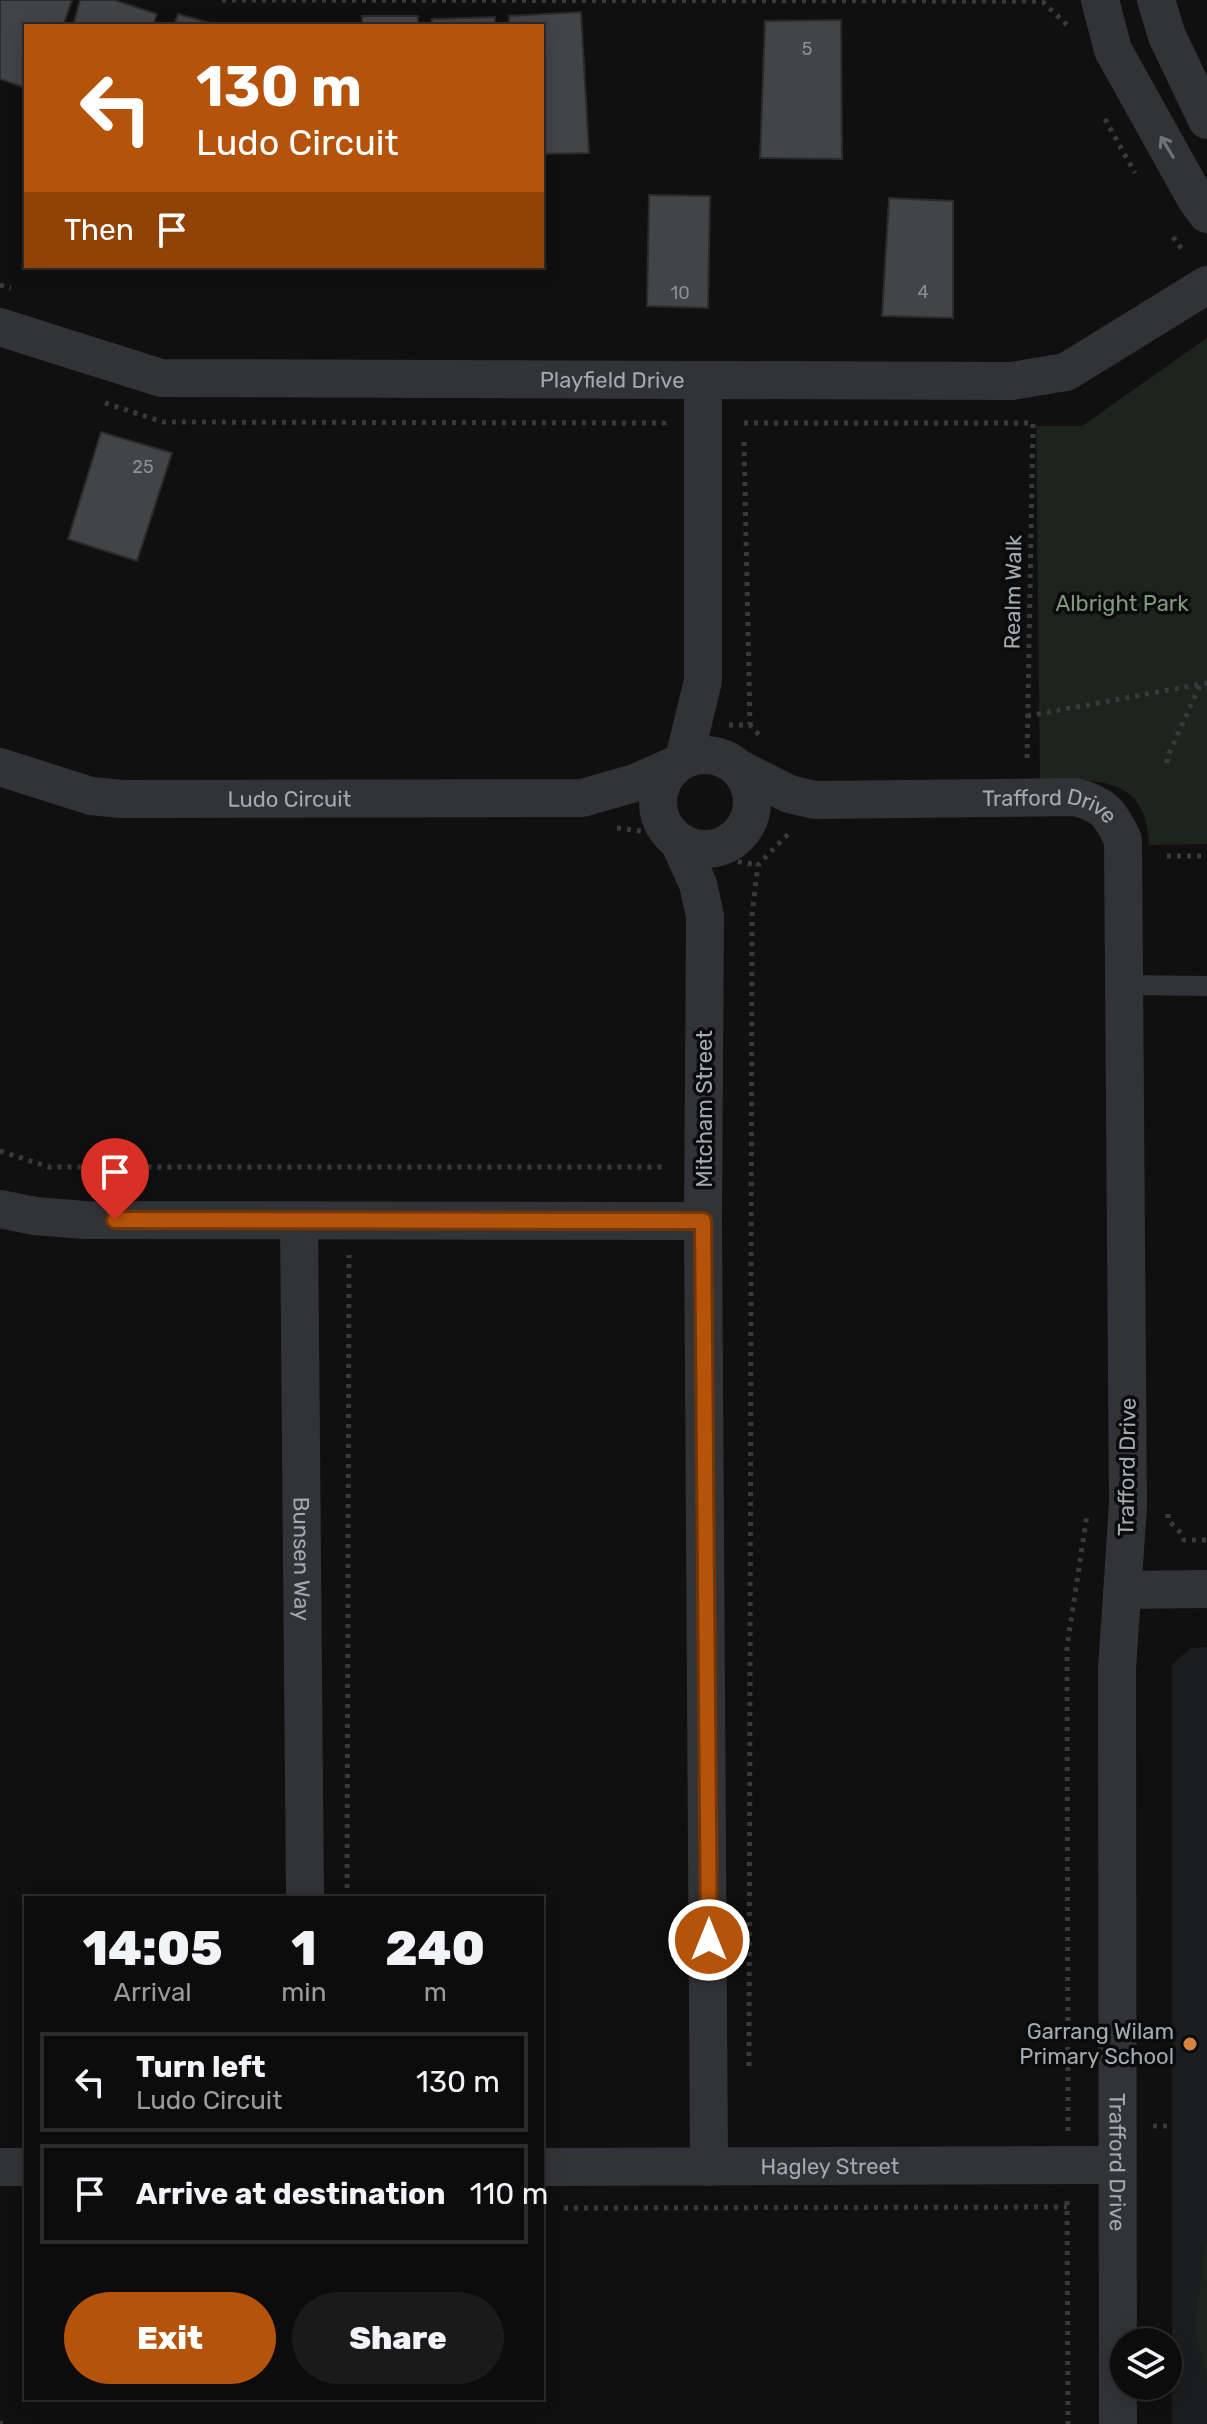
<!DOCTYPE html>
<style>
body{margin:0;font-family:Rubik,sans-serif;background:#1a1a1b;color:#f1f3f6;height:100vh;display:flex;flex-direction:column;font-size:30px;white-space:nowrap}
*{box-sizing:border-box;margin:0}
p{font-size:26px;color:#9a9b9d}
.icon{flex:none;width:44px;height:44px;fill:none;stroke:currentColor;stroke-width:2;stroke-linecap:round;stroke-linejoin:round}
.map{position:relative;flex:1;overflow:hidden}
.sheet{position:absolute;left:24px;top:1896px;width:520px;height:504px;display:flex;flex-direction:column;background:#0c0c0d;border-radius:0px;box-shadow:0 4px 20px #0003,0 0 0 2px #2c2c2e}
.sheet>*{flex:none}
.guide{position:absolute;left:24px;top:24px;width:520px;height:244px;border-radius:0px;box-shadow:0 4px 20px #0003,0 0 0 2px #2c2c2e;background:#b45309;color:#fff;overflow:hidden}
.fabs{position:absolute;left:1110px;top:2328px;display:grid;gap:16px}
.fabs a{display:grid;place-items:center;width:72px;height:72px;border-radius:50%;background:#0c0c0d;box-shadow:0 4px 20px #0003,0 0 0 2px #2c2c2e;font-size:40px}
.pin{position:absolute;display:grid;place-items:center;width:68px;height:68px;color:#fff;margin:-82px -34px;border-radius:50% 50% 50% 0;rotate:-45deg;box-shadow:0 0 8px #0007}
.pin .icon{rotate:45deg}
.me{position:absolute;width:88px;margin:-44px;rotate:0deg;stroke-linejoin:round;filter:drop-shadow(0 0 6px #0008)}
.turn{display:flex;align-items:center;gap:28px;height:168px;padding:0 40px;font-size:36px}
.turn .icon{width:104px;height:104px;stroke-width:2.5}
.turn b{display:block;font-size:56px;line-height:68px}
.then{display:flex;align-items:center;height:76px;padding:0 40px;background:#0003;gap:16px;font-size:30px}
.eta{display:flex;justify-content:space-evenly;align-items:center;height:136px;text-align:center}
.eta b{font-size:48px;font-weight:800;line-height:56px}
.primary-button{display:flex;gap:16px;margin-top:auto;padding:16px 40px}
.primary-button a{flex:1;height:92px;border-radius:48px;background:#b45309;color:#fff;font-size:32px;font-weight:800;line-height:92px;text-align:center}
.primary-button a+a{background:#1a1a1b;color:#f1f3f6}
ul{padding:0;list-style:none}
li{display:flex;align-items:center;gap:24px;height:100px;margin:0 16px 12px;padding:0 24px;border:4px solid #2c2c2e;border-radius:0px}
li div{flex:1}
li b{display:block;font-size:30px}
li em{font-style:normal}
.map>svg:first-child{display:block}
</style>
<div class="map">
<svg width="1207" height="2424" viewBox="0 0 1207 2424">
<rect width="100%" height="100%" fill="#101011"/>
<path fill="#1c1d1e" d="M1207 1647V2424H1172V1664L1191 1648Z"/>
<path fill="#1d231d" d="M1207 338V844L1149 845C1147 773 1094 781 1040 780L1036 426H1082Z
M1207 2241V2382L1195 2328 1204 2249Z"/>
<path fill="#424446" stroke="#2a2b2d" stroke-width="2" d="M0 0H72L63 26H26V88L0 79Z
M80 0H114L157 14 153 26H73Z
M581 12 589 153 542 154V26H509V16Z
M178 14 221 26H174Z
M362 16H418V26H362Z
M495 17V26H432V19Z
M841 20 842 159 760 158 765 21Z
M649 195 710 196 708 308 647 306Z
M889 198 953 201V318L882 316Z
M101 432 172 453 137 561 68 539Z"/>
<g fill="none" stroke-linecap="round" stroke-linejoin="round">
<path stroke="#383a3d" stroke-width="5" stroke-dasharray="4 6" stroke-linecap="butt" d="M222 0 1032 1 1043 2 1067 25
M1105 119 1135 173
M1173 237 1184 252
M0 285 11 288
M105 403 163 422 664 423V427
M744 423H1033L1027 761
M744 442 750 725
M1027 716 1207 683
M729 725H750L759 735
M1167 763V758L1200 685
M617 828 641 831 645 835
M1167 856H1207
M728 860 758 865
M0 1151 49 1167H666
M1168 1514V1520L1182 1534 1184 1540H1207
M347 1898 349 1255
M749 2066 752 915 758 865 789 833
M1153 2126H1167
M1068 2131 1067 1647 1087 1515
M1067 2201 1068 2424
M564 2208 1067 2207
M0 2422 2 2424"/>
<path stroke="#323336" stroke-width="20" d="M1123 985 1207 986"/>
<g stroke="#323336" stroke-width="38">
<path d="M1100 0 1113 50 1196 199 1207 214"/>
<path d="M1156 0 1167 36 1207 120"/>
<path id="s1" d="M0 327 161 378 1012 381 1066 372 1207 285"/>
<circle cx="705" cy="802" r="47"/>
<path d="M684 759 703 681V380"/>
<path id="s2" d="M0 767 91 796 121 799 582 798 635 783 673 766"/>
<path id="s3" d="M740 769 789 794 815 800 1075 797C1104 804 1111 814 1123 840L1128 1505 1117 1669 1118 2424"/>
<path d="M679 842 698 884 705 916 703 1221 709 2167"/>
<path d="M0 1209 35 1216 84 1220 703 1221"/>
<path id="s4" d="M299 1221 305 1898"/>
<path d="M1123 1590 1207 1589"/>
<path d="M0 2167H26"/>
<path id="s5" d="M542 2167 1117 2165"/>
</g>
</g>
<defs><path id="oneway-shaft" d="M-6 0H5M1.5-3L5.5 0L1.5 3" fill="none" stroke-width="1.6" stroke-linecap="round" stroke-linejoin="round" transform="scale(2)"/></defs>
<use stroke="#707479" href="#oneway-shaft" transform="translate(1167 147) rotate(-121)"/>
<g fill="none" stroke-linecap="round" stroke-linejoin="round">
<g stroke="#753606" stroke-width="20">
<path id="route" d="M115 1220 703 1221 709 1940"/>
</g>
<use href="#route" stroke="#b45309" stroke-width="14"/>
</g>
<circle fill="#d98240" stroke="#0b0b0c" stroke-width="3" cx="1190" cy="2044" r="8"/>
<g text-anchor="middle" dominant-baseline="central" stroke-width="7" stroke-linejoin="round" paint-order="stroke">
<g font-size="18" fill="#8b9096">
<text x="807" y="49">5</text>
<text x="923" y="292">4</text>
<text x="680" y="293">10</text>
<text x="143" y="467">25</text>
</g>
<g font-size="22" fill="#a3aab0" stroke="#0b0b0c">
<text stroke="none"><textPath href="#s1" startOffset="620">Playfield Drive</textPath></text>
<text transform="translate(1013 592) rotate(-89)">Realm Walk</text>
<text stroke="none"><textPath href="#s2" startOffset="294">Ludo Circuit</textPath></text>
<text stroke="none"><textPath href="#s3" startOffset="318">Trafford Drive</textPath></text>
<text transform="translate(704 1109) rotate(-90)">Mitcham Street</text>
<text transform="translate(1127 1467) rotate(-89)">Trafford Drive</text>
<text stroke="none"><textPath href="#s4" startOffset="338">Bunsen Way</textPath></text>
<text stroke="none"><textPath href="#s3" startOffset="1732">Trafford Drive</textPath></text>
<text stroke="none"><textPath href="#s5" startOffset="288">Hagley Street</textPath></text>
</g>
<g font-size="22" fill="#81997c" stroke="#0b0b0c">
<text x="1122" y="603">Albright Park</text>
</g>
<g font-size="22" fill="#a3aab0" stroke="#0b0b0c" text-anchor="end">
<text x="1174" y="2031">Garrang Wilam<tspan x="1174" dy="25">Primary School</tspan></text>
</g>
</g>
</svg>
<div class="fabs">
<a><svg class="icon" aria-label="layers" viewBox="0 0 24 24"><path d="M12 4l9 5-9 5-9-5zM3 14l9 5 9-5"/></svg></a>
</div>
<div class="pin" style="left:115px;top:1220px;background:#d93025"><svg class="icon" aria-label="arrive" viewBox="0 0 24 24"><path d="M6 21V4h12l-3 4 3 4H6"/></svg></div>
<svg class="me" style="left:709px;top:1940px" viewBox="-20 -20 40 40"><circle r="17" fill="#b45309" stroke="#fff" stroke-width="3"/><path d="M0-11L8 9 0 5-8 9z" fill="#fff"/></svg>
<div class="guide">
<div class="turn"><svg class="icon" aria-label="left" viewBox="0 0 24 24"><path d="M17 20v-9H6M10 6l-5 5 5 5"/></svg><div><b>130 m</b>Ludo Circuit</div></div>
<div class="then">Then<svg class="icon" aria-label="arrive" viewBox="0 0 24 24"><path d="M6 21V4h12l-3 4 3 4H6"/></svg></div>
</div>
<section class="sheet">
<div class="eta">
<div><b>14:05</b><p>Arrival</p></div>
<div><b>1</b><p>min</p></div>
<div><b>240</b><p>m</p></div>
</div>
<ul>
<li><svg class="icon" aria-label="left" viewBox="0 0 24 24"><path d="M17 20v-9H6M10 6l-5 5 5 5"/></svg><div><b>Turn left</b><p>Ludo Circuit</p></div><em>130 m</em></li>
<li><svg class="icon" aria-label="arrive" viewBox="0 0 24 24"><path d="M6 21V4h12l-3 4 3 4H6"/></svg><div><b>Arrive at destination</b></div><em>110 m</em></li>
</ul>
<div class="primary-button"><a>Exit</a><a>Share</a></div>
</section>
</div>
